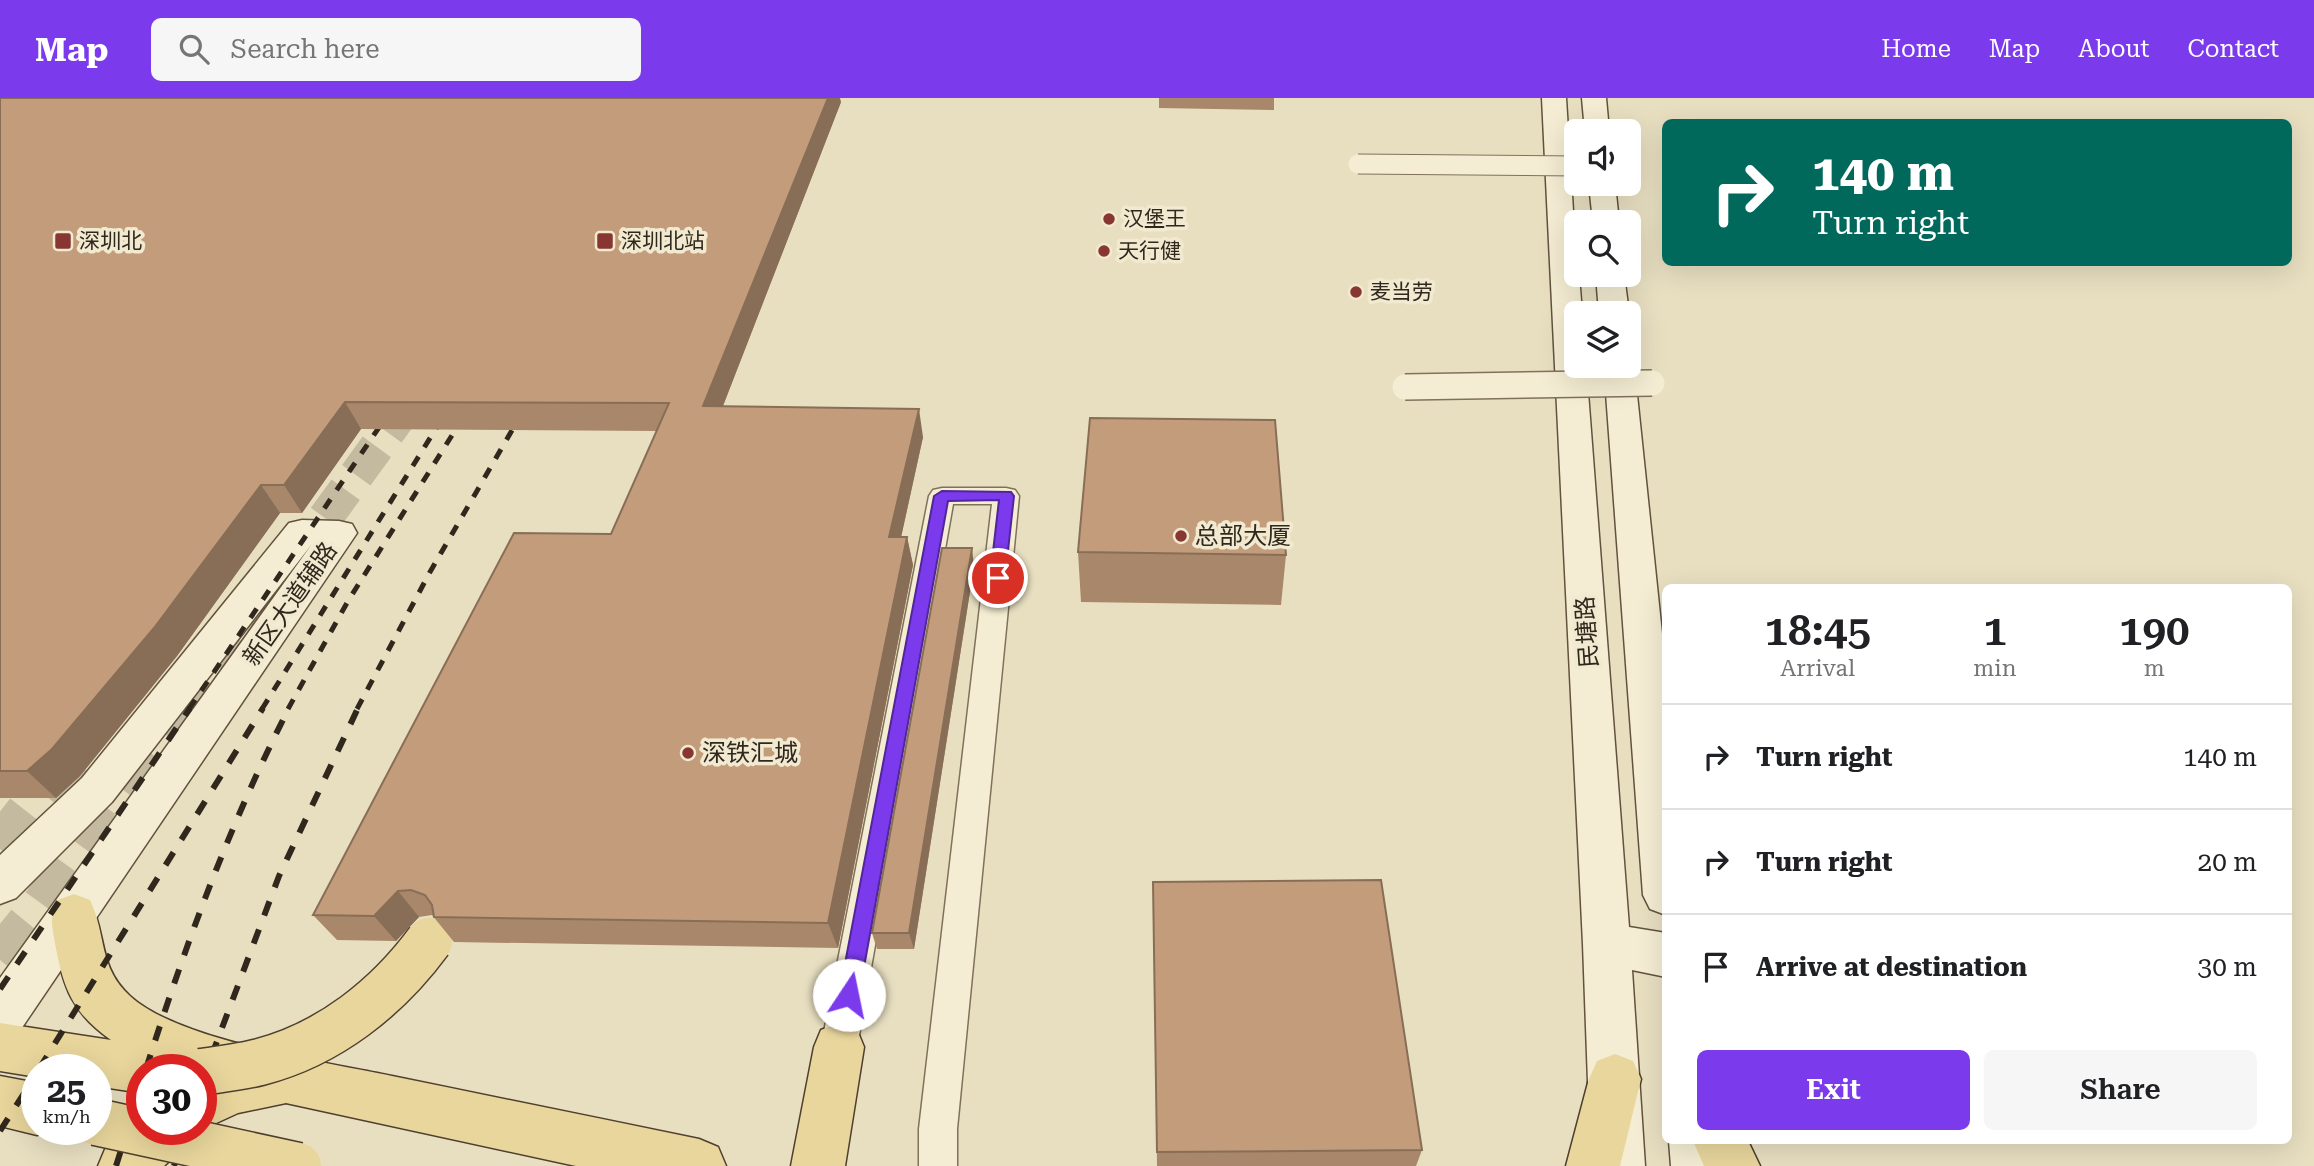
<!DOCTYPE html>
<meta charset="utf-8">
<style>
body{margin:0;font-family:"Roboto Serif","Noto Sans SC",serif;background:#f6f6f6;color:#202124;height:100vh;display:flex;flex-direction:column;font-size:26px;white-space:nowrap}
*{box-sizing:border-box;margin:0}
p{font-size:23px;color:#757577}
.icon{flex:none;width:38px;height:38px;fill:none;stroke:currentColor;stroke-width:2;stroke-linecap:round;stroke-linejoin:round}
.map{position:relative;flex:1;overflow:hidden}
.side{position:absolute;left:1662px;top:486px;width:630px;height:560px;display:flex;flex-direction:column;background:#fff;border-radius:10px;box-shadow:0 7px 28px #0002}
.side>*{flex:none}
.guide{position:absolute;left:1662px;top:21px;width:630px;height:147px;border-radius:10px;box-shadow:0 7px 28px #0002;background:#00695c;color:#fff;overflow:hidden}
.buttons{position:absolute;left:1564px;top:21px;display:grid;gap:14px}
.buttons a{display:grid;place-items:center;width:77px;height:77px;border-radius:10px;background:#fff;box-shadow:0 7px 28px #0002;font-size:35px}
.speed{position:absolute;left:21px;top:956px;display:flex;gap:14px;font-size:35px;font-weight:700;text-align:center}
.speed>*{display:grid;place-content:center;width:91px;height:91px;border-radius:50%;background:#fff;box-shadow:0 7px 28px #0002;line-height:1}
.speed small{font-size:18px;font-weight:400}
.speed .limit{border:10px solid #d22;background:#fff;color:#111}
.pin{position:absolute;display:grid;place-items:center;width:60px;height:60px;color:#fff;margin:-30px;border:4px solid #fff;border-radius:50%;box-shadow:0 2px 7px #0007}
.me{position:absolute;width:77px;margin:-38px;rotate:11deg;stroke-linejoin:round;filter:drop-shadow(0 0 5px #0008)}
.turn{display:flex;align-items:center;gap:24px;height:147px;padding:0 35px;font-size:32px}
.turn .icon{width:91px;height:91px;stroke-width:2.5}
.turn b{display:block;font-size:49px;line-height:60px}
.eta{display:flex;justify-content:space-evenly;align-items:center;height:119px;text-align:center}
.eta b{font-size:42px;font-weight:600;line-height:49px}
.cta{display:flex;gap:14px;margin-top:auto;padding:14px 35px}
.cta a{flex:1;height:80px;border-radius:10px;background:#7c3aed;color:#fff;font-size:28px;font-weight:600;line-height:80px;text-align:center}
.cta a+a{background:#f6f6f6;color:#202124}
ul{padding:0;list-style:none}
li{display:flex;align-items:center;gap:21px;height:105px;padding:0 35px;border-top:2px solid #e0e0e0}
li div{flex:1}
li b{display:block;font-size:26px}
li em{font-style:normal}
header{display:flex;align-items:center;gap:42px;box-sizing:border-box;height:98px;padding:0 35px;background:#7c3aed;color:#fff}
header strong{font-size:33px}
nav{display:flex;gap:38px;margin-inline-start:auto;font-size:24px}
.search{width:490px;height:63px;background:#f6f6f6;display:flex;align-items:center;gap:18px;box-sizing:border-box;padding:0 24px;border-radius:10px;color:#757577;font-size:26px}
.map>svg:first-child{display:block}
</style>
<header>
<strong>Map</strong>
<div class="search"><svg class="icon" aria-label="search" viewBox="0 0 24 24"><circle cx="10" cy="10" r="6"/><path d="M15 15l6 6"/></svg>Search here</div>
<nav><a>Home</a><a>Map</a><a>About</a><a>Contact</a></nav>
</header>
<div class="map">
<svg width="2314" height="1068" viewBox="0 0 2314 1068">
<rect width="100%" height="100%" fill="#e8dfc1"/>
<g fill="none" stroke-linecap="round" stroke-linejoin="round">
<path stroke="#c3baa0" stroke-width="35" stroke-dasharray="35 18" stroke-linecap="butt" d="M294 463 421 288
M186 611 254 518"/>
<path stroke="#c3baa0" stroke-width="46" stroke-dasharray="46 24" stroke-linecap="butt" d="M0 751 71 660
M0 862 42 811 188 610"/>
<g stroke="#80715b" stroke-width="3">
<path id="street" d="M942 390H1006L1015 392 1019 398 957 1031V1068H919V1031L992 406H953L857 949 852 961 839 966 826 961 821 949 929 398 933 392Z"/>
</g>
<g stroke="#62523e" stroke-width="3">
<path id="secondary" d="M1542 0H1566L1577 177H1579L1582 215H1577V268H1586L1629 829 1666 835V879L1632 872 1645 1068H1591L1583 846Z
M1582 0H1606L1609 33H1585Z
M1589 86H1615L1619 124H1593Z
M1596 177H1624L1629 215H1599Z
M1629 261 1634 268 1666 574V817L1650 811 1643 797 1604 268H1629Z
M302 422 339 423 352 426 357 435 17 937 0 944V880L312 446 112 704 16 800 0 806V757L82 680 289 425Z
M1669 1043H1721L1725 1068H1671Z"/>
</g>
<g stroke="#4e3f2f" stroke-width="3">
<path id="primary" d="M74 796 90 802C107 838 98 869 130 898 179 943 325 964 392 978 494 999 597 1020 699 1041L718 1049 726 1068H576L286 1005 238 1015 201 1032V971H142V995L96 988V971H37V979L0 973V925L111 942C72 915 63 889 55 845 52 826 49 820 58 802Z
M839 925 857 932 864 949 845 1068H791L814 949 821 932Z
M1615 956 1633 963 1641 981 1620 1068H1566L1589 981 1597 963Z
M0 978 37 985V1031H51L37 1037 0 1028Z
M142 1016V1031H190L183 1050 164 1068H98L106 1049Z
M1693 1043H1748L1760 1068H1704Z"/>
</g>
<use href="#street" fill="#f4edd3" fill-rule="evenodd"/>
<use href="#secondary" fill="#f4edd3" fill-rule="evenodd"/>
<use href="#primary" fill="#e8d69c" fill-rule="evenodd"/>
<path stroke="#31281d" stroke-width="5" stroke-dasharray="11 11" stroke-linecap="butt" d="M189 611 388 316
M262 611 445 316
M288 611 348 503 466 315
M357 611 430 474 522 315"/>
<path stroke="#31281d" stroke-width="6" stroke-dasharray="15 15" stroke-linecap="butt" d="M0 891 190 610
M39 971 263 610
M146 971C185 848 230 725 289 610
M201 986 279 778 358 610
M0 1033 37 975
M116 1068 142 986
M174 1068 186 1031"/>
<g stroke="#80715b" stroke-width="21" stroke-linecap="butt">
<path id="street-bridge-far1" d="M1358 66 1577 68"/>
</g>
<g stroke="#80715b" stroke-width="28" stroke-linecap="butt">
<path id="street-bridge" d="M1405 289 1652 285"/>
</g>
<g stroke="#4e3f2f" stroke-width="49" stroke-linecap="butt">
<path id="primary-bridge" d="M201 974C221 971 241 969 260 964 329 946 387 900 429 843
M96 1024 298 1068"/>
</g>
<use href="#street-bridge-far1" stroke="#f4edd3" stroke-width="19"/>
<use href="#street-bridge" stroke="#f4edd3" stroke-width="25"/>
<use href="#primary-bridge" stroke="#e8d69c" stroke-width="46"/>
</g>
<path fill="#a8876a" d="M0 0 841 4 723 308 923 339 901 439H907L913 467 838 850 454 844 432 817 419 819 396 843 337 842 313 817 611 436 657 333 361 331 302 415H280L177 558 80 678 56 700H0Z
M1159 0H1274V12L1159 10Z
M1078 454 1286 457 1281 507 1081 504Z
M974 468 914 851H877L872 835Z
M1153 784 1422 1052 1416 1068H1157Z"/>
<path fill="#886e56" d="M828 0H840L841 4 712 336 703 308Z
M345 304 361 331 302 415 284 387Z
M919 311 923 339 895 467 889 439Z
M261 387 280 415 177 558 80 678 56 700 27 673Z
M907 439 913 467 838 850 828 825Z
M972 450 974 468 914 851 909 835Z
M398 793 419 819 396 843 374 818Z"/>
<path fill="#c39d7b" stroke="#886e56" stroke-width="2" d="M0 0H828L703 308 919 311 889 439H907L828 825 434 819 432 807 425 797 411 792 398 793 374 818 313 817 514 435 611 436 669 305 345 304 284 387H261L154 530 52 651 27 673H0Z
M1090 320 1275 322 1286 457 1078 454Z
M942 450H972L909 835H872Z
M1381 782 1422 1052 1157 1054 1153 784Z"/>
<path fill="#7c3aed" stroke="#51269a" stroke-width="2" d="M942 393 1011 394 1014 398 1005 480 998 486 990 480 999 402 948 403 859 897 856 903 849 906 842 903 839 897 934 398Z"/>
<g fill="#883631" stroke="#f1e9d0" stroke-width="2.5">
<circle cx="1109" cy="121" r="7"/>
<rect x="54" y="134" width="18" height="18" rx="3.5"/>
<rect x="596" y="134" width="18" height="18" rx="3.5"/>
<circle cx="1104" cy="153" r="7"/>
<circle cx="1356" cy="194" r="7"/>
<circle cx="1181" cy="438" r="7"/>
<circle cx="688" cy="655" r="7"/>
</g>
<g text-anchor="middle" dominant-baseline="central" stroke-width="7" stroke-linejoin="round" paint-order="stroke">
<g font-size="21" fill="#31281d" stroke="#f1e9d0" text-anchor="start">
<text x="1123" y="121">汉堡王</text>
<text x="79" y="143">深圳北</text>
<text x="621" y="143">深圳北站</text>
<text x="1118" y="153">天行健</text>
<text x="1370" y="194">麦当劳</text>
</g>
<g font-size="24" fill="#31281d" stroke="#f1e9d0" text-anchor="start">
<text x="1195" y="438">总部大厦</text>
<text x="702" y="655">深铁汇城</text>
</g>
<g font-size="24" fill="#31281d" stroke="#f1e9d0">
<text transform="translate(290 506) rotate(-55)">新区大道辅路</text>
<text transform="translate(1587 534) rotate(-94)">民塘路</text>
</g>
</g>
</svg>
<div class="buttons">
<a><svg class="icon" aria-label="sound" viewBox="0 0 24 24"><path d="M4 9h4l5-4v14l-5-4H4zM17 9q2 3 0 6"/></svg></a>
<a><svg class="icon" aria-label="search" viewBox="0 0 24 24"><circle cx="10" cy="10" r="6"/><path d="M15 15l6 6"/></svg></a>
<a><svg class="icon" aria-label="layers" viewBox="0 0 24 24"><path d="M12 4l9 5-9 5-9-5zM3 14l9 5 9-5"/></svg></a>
</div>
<div class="speed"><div>25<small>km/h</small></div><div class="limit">30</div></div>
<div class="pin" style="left:998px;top:480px;background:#d93025"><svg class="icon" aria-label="arrive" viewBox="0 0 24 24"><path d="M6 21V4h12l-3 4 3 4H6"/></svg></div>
<svg class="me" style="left:849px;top:897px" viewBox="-20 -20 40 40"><circle r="19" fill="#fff"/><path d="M0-13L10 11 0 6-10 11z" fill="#7c3aed"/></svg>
<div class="guide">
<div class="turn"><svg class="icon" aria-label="right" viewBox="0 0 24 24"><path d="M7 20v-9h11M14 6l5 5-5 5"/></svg><div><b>140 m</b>Turn right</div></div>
</div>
<section class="side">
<div class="eta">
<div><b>18:45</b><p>Arrival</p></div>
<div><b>1</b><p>min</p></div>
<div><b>190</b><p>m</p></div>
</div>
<ul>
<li><svg class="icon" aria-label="right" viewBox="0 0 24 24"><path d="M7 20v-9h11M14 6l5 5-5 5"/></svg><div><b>Turn right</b></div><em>140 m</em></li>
<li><svg class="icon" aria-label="right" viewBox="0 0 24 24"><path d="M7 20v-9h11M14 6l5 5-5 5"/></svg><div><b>Turn right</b></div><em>20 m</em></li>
<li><svg class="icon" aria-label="arrive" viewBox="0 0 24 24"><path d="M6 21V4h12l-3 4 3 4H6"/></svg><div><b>Arrive at destination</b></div><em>30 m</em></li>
</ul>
<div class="cta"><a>Exit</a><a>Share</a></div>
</section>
</div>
